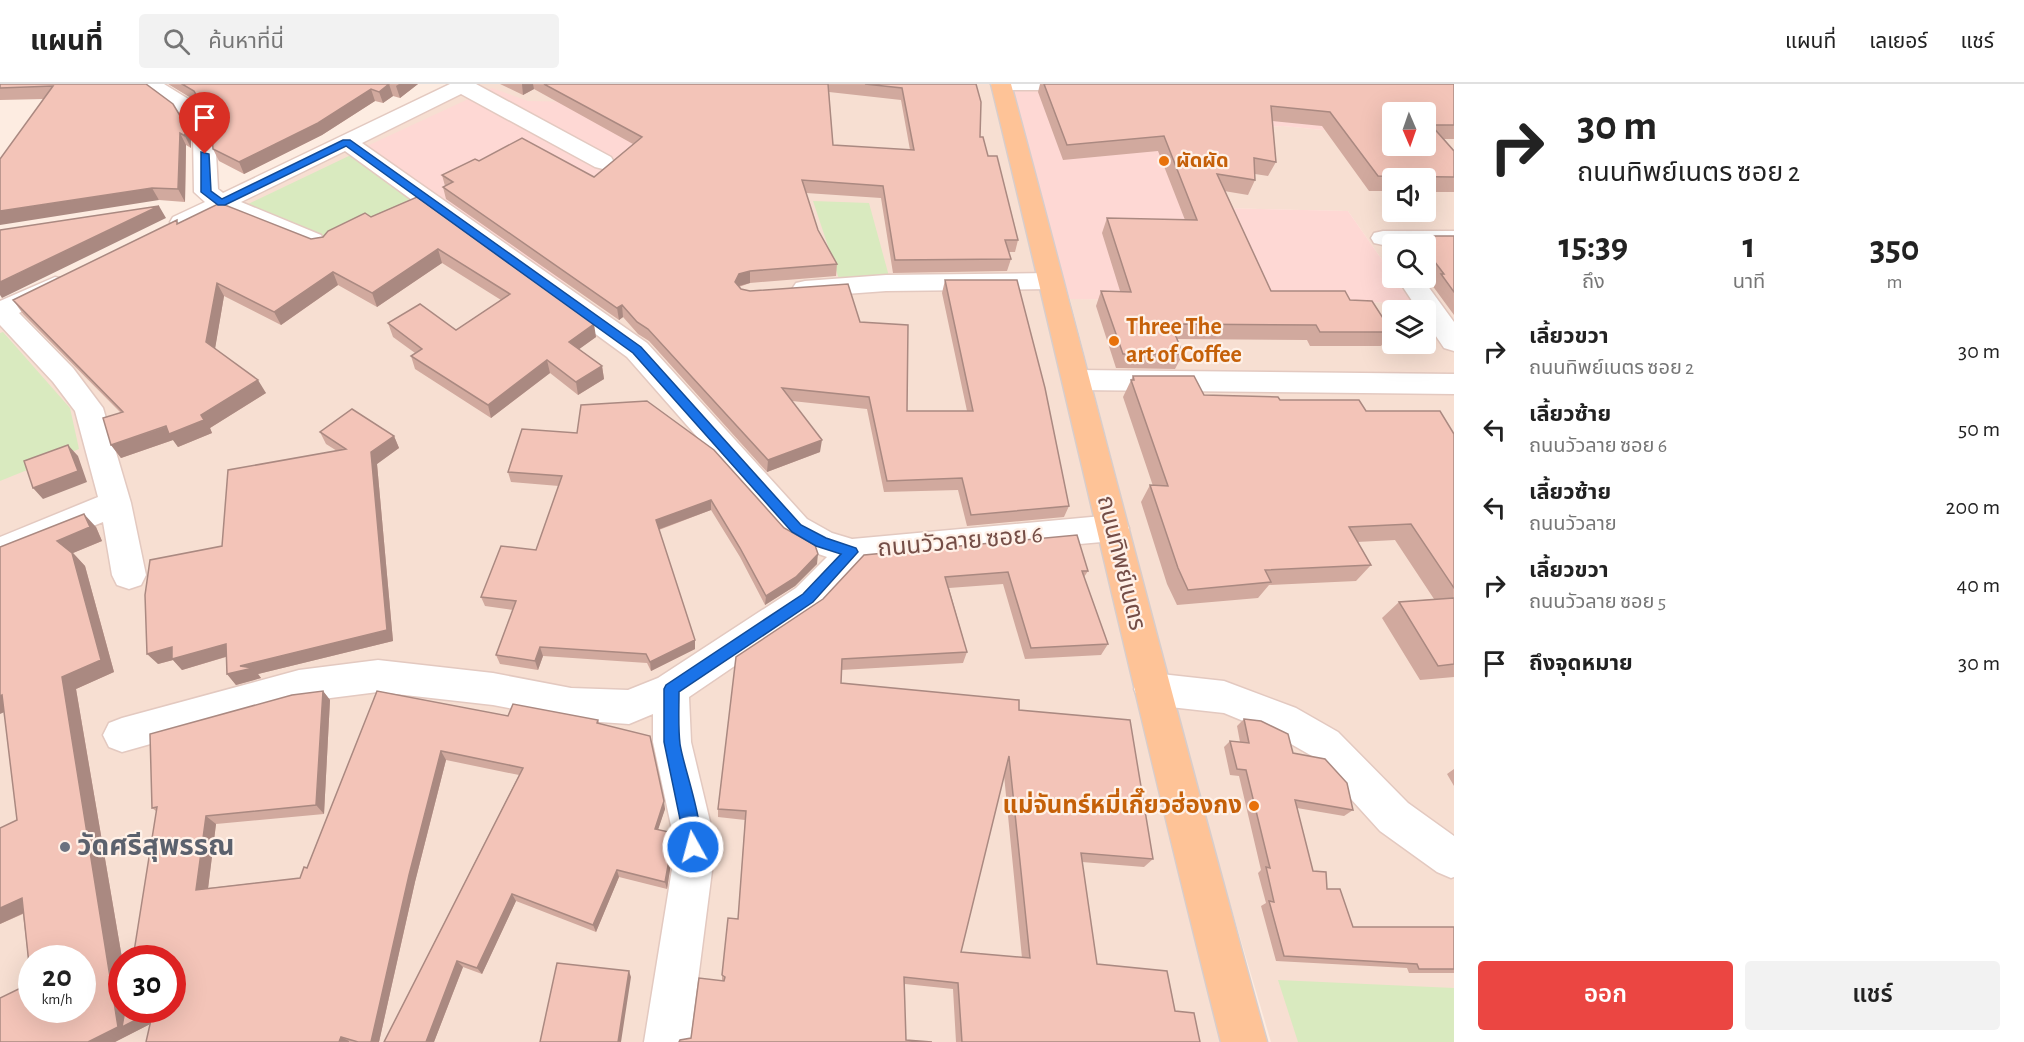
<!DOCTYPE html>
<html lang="th">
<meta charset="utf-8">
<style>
body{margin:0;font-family:"Alegreya Sans","Noto Sans Thai",sans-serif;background:#f2f2f2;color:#222;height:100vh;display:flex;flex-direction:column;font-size:22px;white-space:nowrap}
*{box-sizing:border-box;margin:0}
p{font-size:20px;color:#767676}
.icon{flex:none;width:33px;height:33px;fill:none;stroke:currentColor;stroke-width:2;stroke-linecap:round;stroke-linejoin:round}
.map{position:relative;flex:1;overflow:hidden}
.drawer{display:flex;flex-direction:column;background:#fff;width:570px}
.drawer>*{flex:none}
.hud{background:#fff;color:#222;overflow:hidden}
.needle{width:39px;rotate:178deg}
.buttons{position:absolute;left:1382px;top:18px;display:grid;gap:12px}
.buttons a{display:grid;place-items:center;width:54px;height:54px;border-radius:6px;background:#fff;box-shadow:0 6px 24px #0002;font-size:30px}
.speed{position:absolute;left:18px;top:861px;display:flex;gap:12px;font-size:30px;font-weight:700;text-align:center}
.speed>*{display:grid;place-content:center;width:78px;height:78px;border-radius:50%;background:#fff;box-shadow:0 6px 24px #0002;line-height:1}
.speed small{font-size:15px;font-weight:400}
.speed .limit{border:9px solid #d22;background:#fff;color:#111}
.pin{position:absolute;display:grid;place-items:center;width:51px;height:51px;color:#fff;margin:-62px -26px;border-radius:50% 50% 50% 0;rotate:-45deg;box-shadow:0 0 6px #0007}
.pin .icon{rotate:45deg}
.me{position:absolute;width:66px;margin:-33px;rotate:353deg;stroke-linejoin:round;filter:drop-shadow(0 0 4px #0008)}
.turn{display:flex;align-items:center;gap:21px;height:126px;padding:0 24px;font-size:27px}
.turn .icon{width:78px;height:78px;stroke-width:2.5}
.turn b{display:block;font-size:42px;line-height:51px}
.eta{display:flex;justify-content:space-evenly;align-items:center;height:102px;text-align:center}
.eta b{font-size:36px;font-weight:600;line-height:42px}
.button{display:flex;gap:12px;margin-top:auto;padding:12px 24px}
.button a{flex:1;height:69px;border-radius:6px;background:#eb4642;color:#fff;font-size:24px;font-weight:600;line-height:69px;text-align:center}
.button a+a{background:#f2f2f2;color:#222}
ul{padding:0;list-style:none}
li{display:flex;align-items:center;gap:18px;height:78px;padding:0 24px}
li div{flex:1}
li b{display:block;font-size:22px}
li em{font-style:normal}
header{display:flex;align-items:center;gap:36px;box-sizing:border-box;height:84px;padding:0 30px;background:#fff;border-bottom:2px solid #e0e0e0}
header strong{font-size:28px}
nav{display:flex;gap:33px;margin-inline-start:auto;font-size:21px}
.search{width:420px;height:54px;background:#f2f2f2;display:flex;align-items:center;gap:15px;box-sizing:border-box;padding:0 21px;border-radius:6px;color:#767676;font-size:22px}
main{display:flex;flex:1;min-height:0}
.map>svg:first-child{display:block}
</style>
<header>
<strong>แผนที่</strong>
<div class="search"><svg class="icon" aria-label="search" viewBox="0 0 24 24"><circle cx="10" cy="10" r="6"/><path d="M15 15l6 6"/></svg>ค้นหาที่นี่</div>
<nav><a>แผนที่</a><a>เลเยอร์</a><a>แชร์</a></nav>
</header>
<main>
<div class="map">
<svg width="1454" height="958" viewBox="0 0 1454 958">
<rect width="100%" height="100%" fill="#fdece1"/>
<path fill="#f7dfd2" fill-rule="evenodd" d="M475 0H990L1224 958H0V232ZM32 874H82V926H32ZM122 874H172V926H122Z
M1454 0V958H1271L1207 742 1070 215 1411 219 1394 194H1425V160H1392V190L1348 127 1220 124 1189 48 1283 42 1392 53V62H1425V28ZM1392 94H1425V128H1392ZM1392 226H1425V260H1392Z"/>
<path fill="#fed8d4" d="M1010 0 1425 28H1392V53L1283 42 1189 48 1220 124 1348 127 1392 190V194H1394L1412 219 1070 215 1041 120Z
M492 4 528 17 589 18 618 6 669 107 561 202 365 63Z"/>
<path fill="#d9eabf" d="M353 70 417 115 331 158 244 122Z
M813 117 869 119 890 196 840 198Z
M3 248 70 324 79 365 0 397V249Z
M1278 896 1454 904V958H1298Z"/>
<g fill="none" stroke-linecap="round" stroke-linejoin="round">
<g stroke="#e3c9c0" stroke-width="3">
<path id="minor" d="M140 0H164L198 21 215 51 218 105 223 109 450 0H476L611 73 614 78 611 83 603 85 595 83 461 10 362 59 647 259 807 435 832 449 852 455 1113 431 1124 435 1129 444 1124 453 1113 457 861 480 820 524 689 613 691 658 712 746 713 779 690 958H644L673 779 672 746 653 658V630L629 640 571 636 493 621 378 608 299 618 122 668 109 663 103 651 109 639 122 634 299 586 378 576 493 589 571 604 628 606 658 594 796 504 827 473 810 467 785 453 627 273 345 67 241 118 321 151 324 156 321 161 312 163 303 161 222 128C207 135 191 147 173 143L170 138 173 133 205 118 194 108 193 51 181 30Z
M991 0H1097L1094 4 1087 6H1001L994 4Z
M1383 147H1454V161H1383L1374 159 1371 154 1374 149Z
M1050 189 1059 191 1063 197 1059 203 1050 205 886 207 805 213 796 211 792 205 796 199 805 197 886 191Z
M55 193 64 195 68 201 64 207 19 229 73 284 103 324 131 419 146 491 141 501 129 505 117 501 112 491 103 438 0 480V453L98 413 75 327 53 298 0 241V217Z
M1397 194H1422L1454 238V267L1444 264 1425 236V226H1418Z
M1077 286 1454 290V310L1077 306 1067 303 1063 296 1067 289Z
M1152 589 1224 597 1296 624 1338 648 1408 719 1454 752V793L1451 794 1437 788 1380 747 1312 672 1270 648 1224 629 1152 621 1139 616 1134 605 1139 594Z"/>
</g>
<g stroke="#d8cdcb" stroke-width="3">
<path id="major" d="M991 0H1011C1097 319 1178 640 1267 958H1221C1140 640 1069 319 991 0Z"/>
</g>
<use href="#minor" fill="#fff" fill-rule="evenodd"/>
<use href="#major" fill="#fec397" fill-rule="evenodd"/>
</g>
<path fill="#d1a99e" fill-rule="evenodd" d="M0 0H146L191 52V64L186 61 185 118 159 116 44 15 0 16Z
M168 0H418L400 14 393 12 383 19 375 17 322 51 244 90 219 77 213 65 212 41 199 19Z
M500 0H976L980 53 988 72 1018 156 1015 168H1009L1011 175 1007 187 893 189 881 114 806 109 818 146 837 180 836 192 750 199 739 203 741 205 860 238 907 327H967L942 209 945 196 1069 422 1064 433 967 442 958 406 884 408 867 325 792 317 820 368 767 388 649 257 638 250 623 233 619 236 446 115 443 103 445 102 442 91 479 77 594 93 633 60 534 5 523 11ZM829 8 901 16 910 66 833 61Z
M1040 0H1454V55H1444L1454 67V108H1425V94H1392V107H1369L1322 42 1272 37 1276 78 1268 92 1255 90V96L1248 111 1224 107 1271 207 1350 216 1392 248 1381 262H1310L1307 256 1177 255 1183 270 1175 285 1116 284 1096 222 1101 207H1120L1102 149 1107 134 1185 136 1158 67 1063 76 1038 8Z
M417 113 596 253 579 265 602 282 604 295 578 311 550 289 491 334 415 285 411 272 415 269 393 253 388 239 456 246 501 216 442 179 377 223 338 201 281 241 224 212 215 264 266 309 210 344 212 349 178 363 173 356 121 374 111 361 121 329 23 230 13 216 178 139 311 155 323 153Z
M1414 152H1454V231L1432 201 1434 199 1425 188V160H1408Z
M1133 292 1204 311 1280 316 1366 327 1454 350V593L1420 596 1382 534 1399 518 1434 515 1395 456 1357 458 1371 481 1356 497 1269 501 1258 514 1177 521 1167 500 1141 418 1150 401 1153 402 1123 313Z
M320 348 394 352 399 364 377 380 393 557 258 590 261 594 236 601 227 590 226 573 182 586 173 576 158 580 222 462 337 367 326 360Z
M577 349 784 444 817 480 795 502 765 521 740 473 711 426 659 446 695 565 651 587 647 579 543 572 538 586 500 580 496 571 513 526 485 522 481 513 536 466 559 402 511 398 508 388Z
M96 443 102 457 73 469 85 482 114 588 76 605 122 874V926H172L156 727 152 724 323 607 330 616 324 730 216 740 208 804 300 794 307 784 377 607 508 632 598 636 599 639 665 725 658 745 670 756 671 779 667 805 619 793 596 848 516 817 482 890 463 883 434 958H384L519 691 446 676 415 798 379 958H351L150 940 115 958H0L31 899 23 830 0 840 17 736 0 463Z
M864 471 1088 487 1084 493 1108 560 1101 571 1025 575 1003 500 949 504 967 568 963 579 841 586V599L1019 626 1153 775 1144 783 1082 778 1097 880 1175 927 1200 958H956L953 905 905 900 691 954 722 897V891L738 835 745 736 718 733V725L823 515ZM1004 691 1022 874 961 868Z
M1244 635 1293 669 1353 726 1344 732 1297 724 1313 787 1327 805 1353 843H1454V889H1409L1407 884 1276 877 1261 822 1266 819 1258 789 1261 786 1239 692 1230 691 1224 663 1230 657 1240 658 1237 642Z
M1454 685V702L1447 690Z"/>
<path fill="#aa8981" d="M389 0 393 12 383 19 379 8Z
M399 0H418L400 14 396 2Z
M522 0H533L534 5 523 11Z
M371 5 375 17 322 51 244 90 239 78Z
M185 40 191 52V64L185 52Z
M180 49 186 61 185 118 178 105Z
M152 104 159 116 0 141V127Z
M159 122 166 134 2 214 0 211V198Z
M438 165 442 179 377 223 372 209Z
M750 187V199L739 202 735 210V198L739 190Z
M333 188 338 201 281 241 274 228Z
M217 199 224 212 214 271 206 258Z
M622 221 623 233 619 236 617 224Z
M594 240 596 253 571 271 569 258Z
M547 276 550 289 491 334 488 321Z
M602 282 604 295 578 311 576 298Z
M258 296 266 309 210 344 212 349 178 363 173 356 121 374 111 361 201 331Z
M394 352 399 364 377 380 393 557 258 590 261 594 236 601 227 590 240 582 371 368Z
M822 356 820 368 767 388 768 376Z
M68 361 78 372 87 398 43 415 33 404Z
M711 416V426L657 446 656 436Z
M84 430 96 443 102 457 73 469 85 482 114 588 76 605 122 874V926L153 927 166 932 115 958H88L62 593 57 457Z
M818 470 817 480 795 502 765 521 766 512Z
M695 556V565L651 587 650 578Z
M226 560 235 570 182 586 173 576 158 580 147 570 172 563Z
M540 563 543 572 538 586 535 577Z
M323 607 330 616 324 730 316 721Z
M2 611 18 622 0 630V612Z
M441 667 446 676 415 798 379 958H371L409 791Z
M664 717 665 725 656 752 655 745Z
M206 732 216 740 207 813 196 806Z
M669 748 671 779 667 805 665 798Z
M617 786 619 793 596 848 593 841Z
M512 810 516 817 482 890 477 884Z
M22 814 39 822 0 840V824Z
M457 877 463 883 434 958H426Z
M629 887 631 893 621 958H618Z
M341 953 349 957V958H339Z"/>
<path fill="#f3c4b8" stroke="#aa8981" stroke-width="1.5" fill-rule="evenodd" d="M0 0H146L173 20 185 40V52L180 49 178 105 152 104 0 127V75L53 2 0 4Z
M182 0H389L379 8 371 5 318 39 239 78 213 65 211 38 194 7Z
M544 0H828L833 61 914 66 902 4 865 0H976L981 18 980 53H983L988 72H997L1018 156H1005L1011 175 895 176 883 102 802 96 818 146 837 180 750 187 739 190 735 198 741 205 750 207 848 200 860 238 908 241 907 327H973L945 196H1017L1045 304 1069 422 971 431 962 394 887 397 869 313 782 304 822 356 768 376 648 245 637 238 622 221 617 224 443 103 453 98 442 91 475 75 479 77 522 54 594 93 642 53Z
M1044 0H1454V41H1431L1454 67V93L1378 92 1330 28 1271 22 1276 78 1254 74 1255 96 1217 90 1271 207H1345L1350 216 1372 217 1392 248H1320L1316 241 1171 240 1183 270H1123L1101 207 1131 208 1107 134 1197 136 1164 52 1067 61ZM1392 28H1425V62H1392Z
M417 113 594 240 569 258 602 282 576 298 547 276 488 321 411 272 422 265 388 239 420 220 456 246 510 210 438 165 372 209 333 188 274 228 217 199 206 258 258 296 201 331 204 336 169 350 166 342 111 361 103 334 123 328 13 216 177 136V140L220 119 311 155 323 153 328 147 365 129 371 133Z
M159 122 0 198V146Z
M1414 152H1454V208L1441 190H1444L1425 165V160H1421Z
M1133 292H1194L1204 311 1278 313 1280 316H1359L1366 327H1440L1454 350V504L1411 440 1349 443 1371 481 1265 486 1271 498 1188 506 1178 484 1150 401 1168 402 1131 296H1134Z
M647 317 714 366 784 444 815 461 818 470 796 493 766 512 740 464 711 416 656 436 695 556 650 578 646 570 540 563 535 577 496 571 516 517 481 513 501 462 536 466 562 392 508 388 522 345 577 349 581 321Z
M352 325 394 352 371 368 387 546 240 582 253 584 227 590 226 560 172 575V563L147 570 145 511 150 476 222 462 228 386 346 365 320 348Z
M68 361 78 387 33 404 24 377Z
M84 430 90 443 57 457 72 469 101 576 62 593 118 943 88 958H0V914L31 899 22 814 0 824V744L17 736 2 611 0 612V463ZM32 874H82V926H32Z
M1077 451 1088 487H1082L1108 560 1031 564 1008 488 945 493 967 568 842 575 841 599 1019 616V626L1130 636 1153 775 1081 769 1097 880 1167 887 1175 927 1194 929 1200 958H962L958 899 904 893 906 956 932 958H679L680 956 691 954 699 894 724 897 725 893 722 891 728 834 738 835 746 727 718 725 736 573 823 515 864 471ZM1009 672 1030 874 961 868Z
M1454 514V580L1438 582 1399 518Z
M323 607 316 721 206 732 196 806 300 794 304 783 307 784 377 607 508 632 513 620 598 636 597 639 650 652 664 717 655 745 669 748 670 771 665 798 617 786 593 841 512 810 477 884 457 877 426 958H384L523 684 441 667 409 791 371 958H358L341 953 339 958H146L153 927 122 943 125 926H172V874H133L157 723 152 724 150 650 292 611Z
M1244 635 1261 637 1288 650 1293 669 1325 675 1347 699 1353 726 1295 716 1313 787 1326 788 1327 805H1340L1353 843H1454V885H1419L1417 880 1284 872 1269 817 1274 818 1266 783 1270 784 1246 686 1237 685 1230 657 1249 659Z
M557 879 629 887 618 958H540Z"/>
<path fill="#1a73e8" stroke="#114b97" stroke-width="1.5" d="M343 56H350L641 263 801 441 826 454 856 464 858 468 813 518 679 608C679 625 678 643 680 660 684 686 708 747 698 769L693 771 687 769 664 658V605L666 601 803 510 841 470 816 462 792 448 633 269 346 62 225 121H218L201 108V68L209 70 211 107 222 115Z"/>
<g fill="#e8710a" stroke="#fff1e8" stroke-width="2">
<circle cx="1164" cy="77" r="6"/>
<circle cx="1114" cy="257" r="6"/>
<circle cx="1254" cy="722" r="6"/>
</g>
<circle fill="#6b7280" stroke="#fff1e8" stroke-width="2" cx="65" cy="763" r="6"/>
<g text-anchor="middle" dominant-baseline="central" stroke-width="4.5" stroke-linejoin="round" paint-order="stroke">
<g font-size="20" font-weight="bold" fill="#c56008" stroke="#fff1e8" text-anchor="start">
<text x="1176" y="77">ผัดผัด</text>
</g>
<g font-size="24" font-weight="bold" fill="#c56008" stroke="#fff1e8" text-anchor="start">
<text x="1126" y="243">Three The<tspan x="1126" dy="28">art of Coffee</tspan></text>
<text x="1242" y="722" text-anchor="end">แม่จันทร์หมี่เกี๊ยวฮ่องกง</text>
</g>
<g font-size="24" fill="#754e47" stroke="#fff1e8">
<text transform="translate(960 458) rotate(-5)">ถนนวัวลาย ซอย 6</text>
<text transform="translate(1121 479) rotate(76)">ถนนทิพย์เนตร</text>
</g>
<g font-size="28" font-weight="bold" fill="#5b616d" stroke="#fff1e8" text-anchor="start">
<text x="77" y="763">วัดศรีสุพรรณ</text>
</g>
</g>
</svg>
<div class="buttons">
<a><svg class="needle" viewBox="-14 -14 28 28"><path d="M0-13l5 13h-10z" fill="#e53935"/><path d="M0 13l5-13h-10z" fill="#767676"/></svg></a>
<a><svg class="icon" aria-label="sound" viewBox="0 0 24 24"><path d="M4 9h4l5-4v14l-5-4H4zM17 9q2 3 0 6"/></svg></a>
<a><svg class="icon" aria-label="search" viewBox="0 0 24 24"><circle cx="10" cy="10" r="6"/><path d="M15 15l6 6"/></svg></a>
<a><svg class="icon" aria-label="layers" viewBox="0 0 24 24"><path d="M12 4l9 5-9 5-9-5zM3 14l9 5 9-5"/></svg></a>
</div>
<div class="speed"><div>20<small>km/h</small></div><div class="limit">30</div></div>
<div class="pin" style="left:205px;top:70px;background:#d93025"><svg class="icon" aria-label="arrive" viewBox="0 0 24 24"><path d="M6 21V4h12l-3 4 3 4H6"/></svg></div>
<svg class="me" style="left:693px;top:763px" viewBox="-20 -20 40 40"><circle r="17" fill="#1a73e8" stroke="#fff" stroke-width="3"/><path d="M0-11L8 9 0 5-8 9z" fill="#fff"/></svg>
</div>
<section class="drawer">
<div class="hud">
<div class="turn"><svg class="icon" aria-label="right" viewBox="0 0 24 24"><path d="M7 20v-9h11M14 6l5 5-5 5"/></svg><div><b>30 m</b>ถนนทิพย์เนตร ซอย 2</div></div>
</div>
<div class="eta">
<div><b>15:39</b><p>ถึง</p></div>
<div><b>1</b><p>นาที</p></div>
<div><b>350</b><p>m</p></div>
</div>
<ul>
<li><svg class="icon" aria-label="right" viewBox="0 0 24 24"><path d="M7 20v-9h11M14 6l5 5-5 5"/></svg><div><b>เลี้ยวขวา</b><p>ถนนทิพย์เนตร ซอย 2</p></div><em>30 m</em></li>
<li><svg class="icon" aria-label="left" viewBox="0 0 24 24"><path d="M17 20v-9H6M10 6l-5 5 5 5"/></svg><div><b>เลี้ยวซ้าย</b><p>ถนนวัวลาย ซอย 6</p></div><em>50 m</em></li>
<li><svg class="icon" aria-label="left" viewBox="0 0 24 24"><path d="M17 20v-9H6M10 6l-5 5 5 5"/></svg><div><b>เลี้ยวซ้าย</b><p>ถนนวัวลาย</p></div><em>200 m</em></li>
<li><svg class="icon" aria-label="right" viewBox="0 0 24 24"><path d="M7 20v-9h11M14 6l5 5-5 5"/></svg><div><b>เลี้ยวขวา</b><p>ถนนวัวลาย ซอย 5</p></div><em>40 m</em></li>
<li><svg class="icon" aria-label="arrive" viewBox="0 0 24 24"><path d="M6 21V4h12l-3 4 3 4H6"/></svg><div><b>ถึงจุดหมาย</b></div><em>30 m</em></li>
</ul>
<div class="button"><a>ออก</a><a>แชร์</a></div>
</section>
</main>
